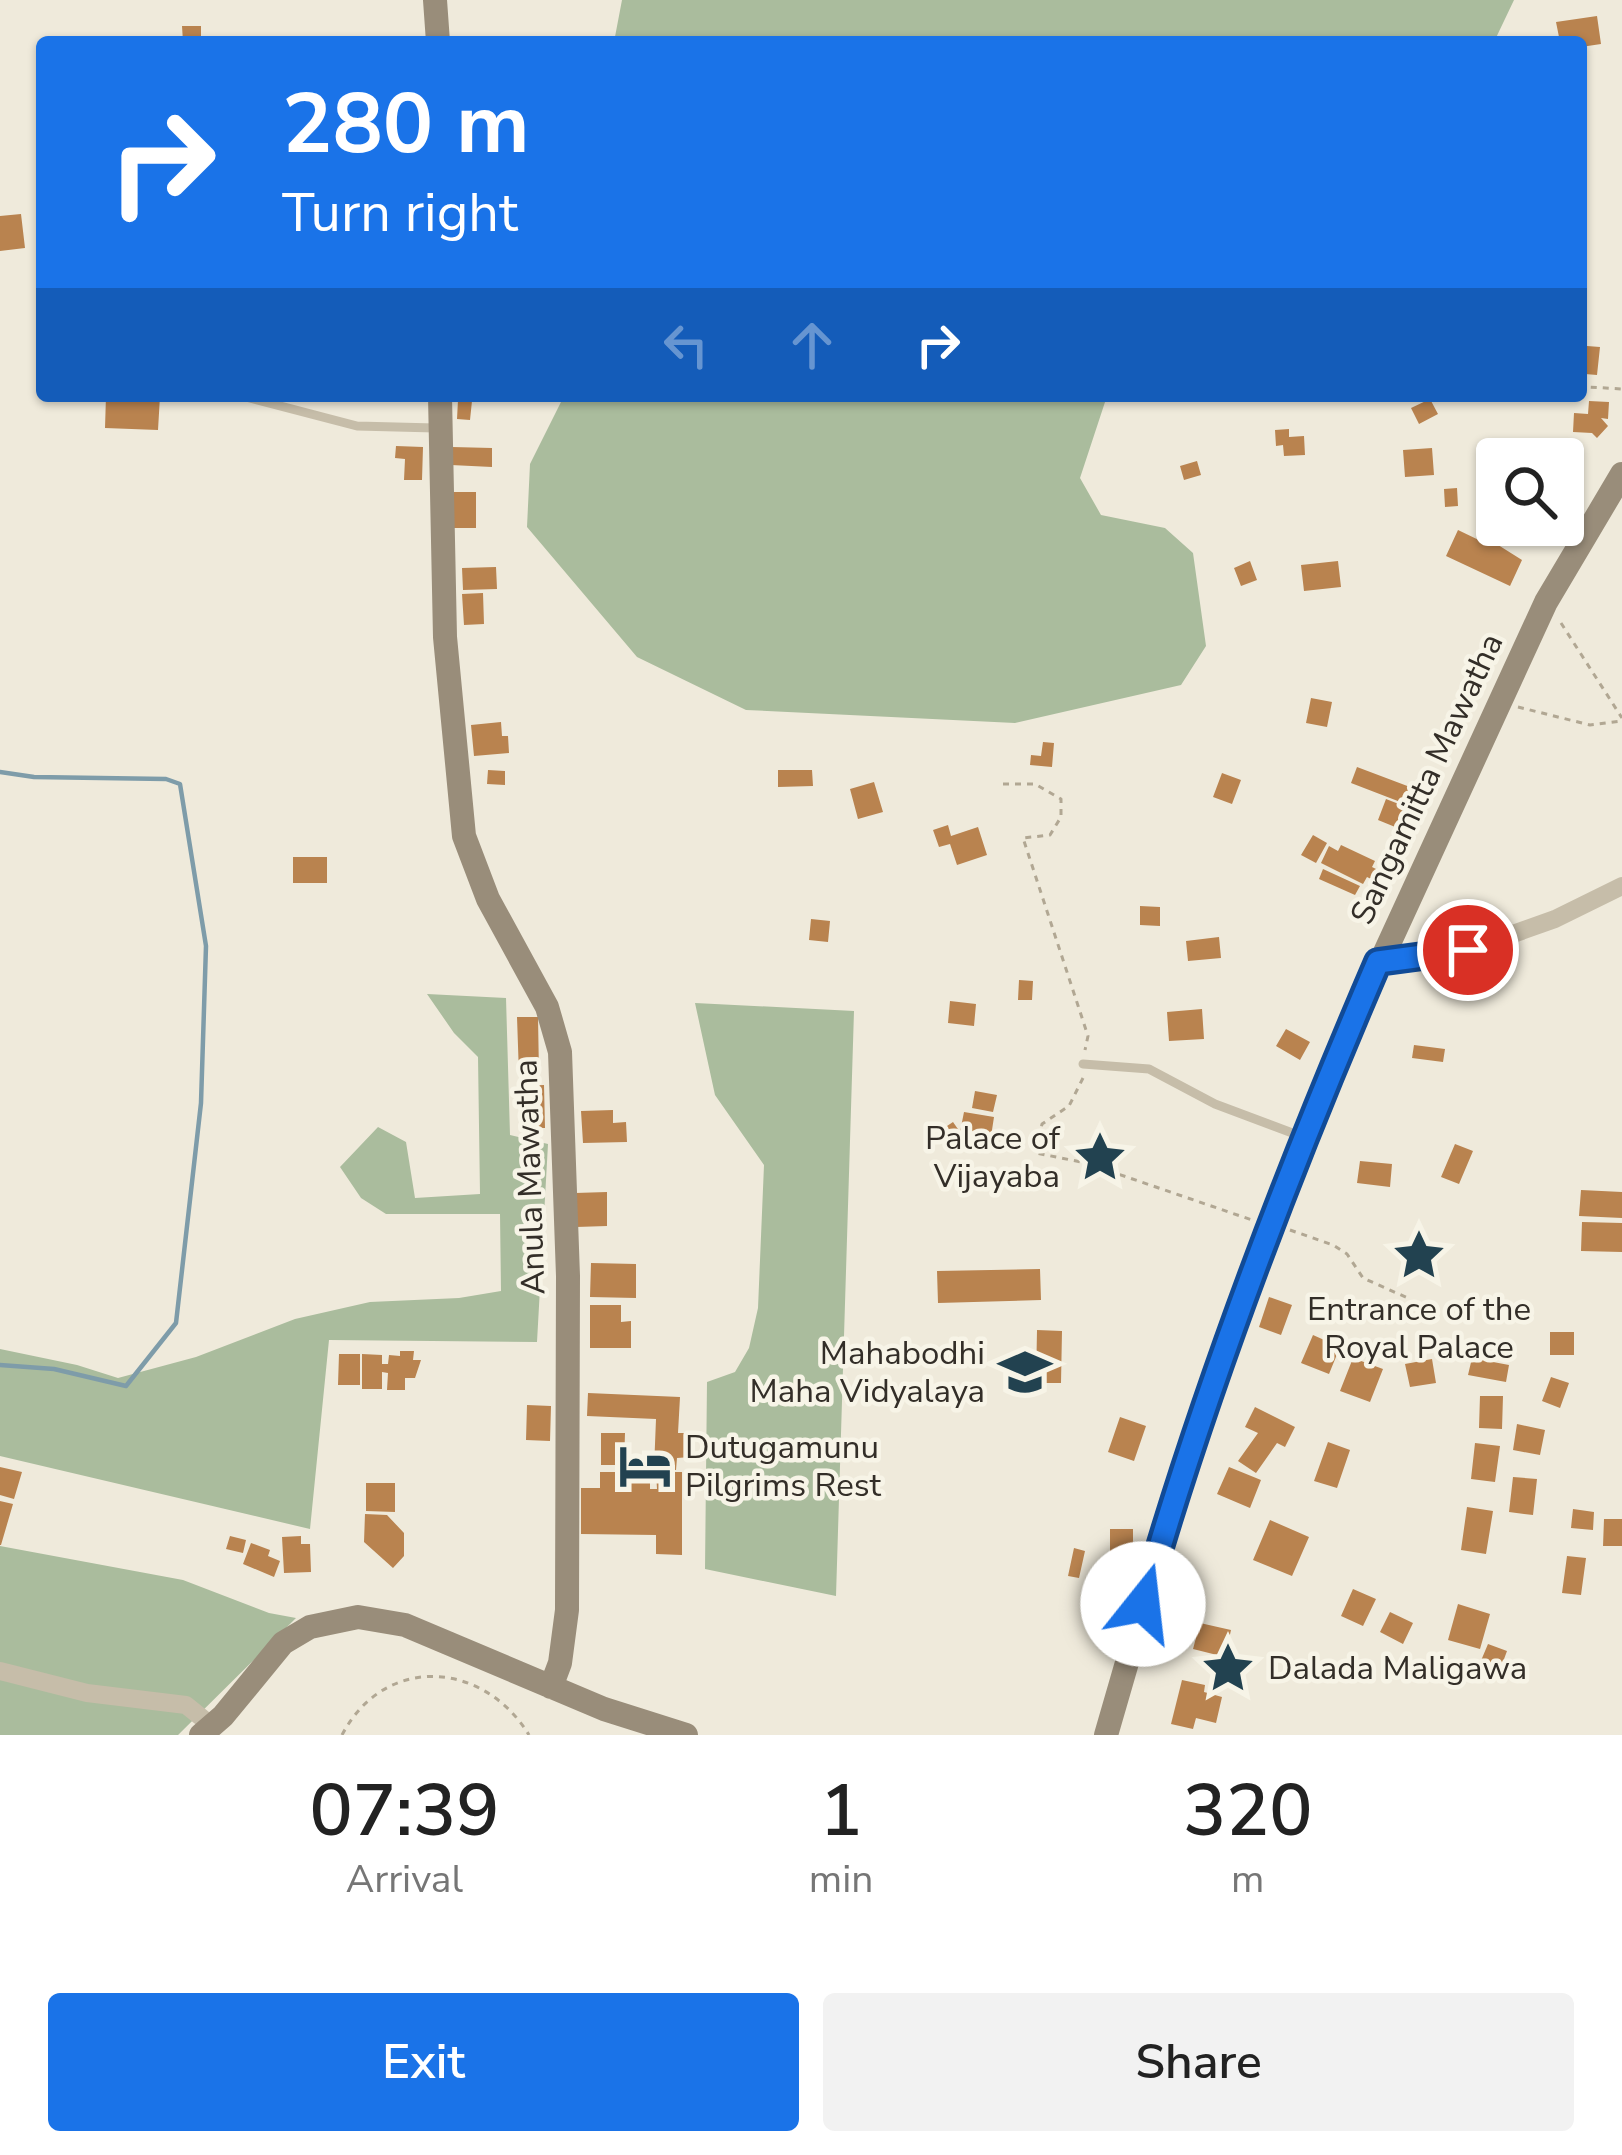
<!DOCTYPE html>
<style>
body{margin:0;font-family:"Nunito Sans",sans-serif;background:#f2f2f2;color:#222;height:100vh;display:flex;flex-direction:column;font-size:45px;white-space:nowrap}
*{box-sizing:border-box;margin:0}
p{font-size:39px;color:#767676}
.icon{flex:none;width:66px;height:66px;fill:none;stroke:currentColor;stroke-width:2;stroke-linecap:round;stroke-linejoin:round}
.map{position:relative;height:1735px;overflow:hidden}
.details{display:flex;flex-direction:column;background:#fff;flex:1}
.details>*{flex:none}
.guide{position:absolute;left:36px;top:36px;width:1551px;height:366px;border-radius:12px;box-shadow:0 3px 9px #0004;background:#1a73e8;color:#fff;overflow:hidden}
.controls{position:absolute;left:1476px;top:438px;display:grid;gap:24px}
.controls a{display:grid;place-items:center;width:108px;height:108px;border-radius:12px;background:#fff;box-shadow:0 3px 9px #0004;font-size:60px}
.pin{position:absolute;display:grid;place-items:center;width:102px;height:102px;color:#fff;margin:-51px;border:6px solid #fff;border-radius:50%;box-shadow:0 3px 12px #0007}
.me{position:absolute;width:132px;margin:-66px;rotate:16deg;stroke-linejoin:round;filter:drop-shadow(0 0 9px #0008)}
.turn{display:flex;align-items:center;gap:42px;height:252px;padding:0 48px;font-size:54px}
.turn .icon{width:156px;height:156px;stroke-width:2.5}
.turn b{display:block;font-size:84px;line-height:102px}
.lanes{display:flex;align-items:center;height:114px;padding:0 48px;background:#0003;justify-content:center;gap:60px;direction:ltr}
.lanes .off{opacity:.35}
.eta{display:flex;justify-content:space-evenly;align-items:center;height:204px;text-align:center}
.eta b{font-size:72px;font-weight:600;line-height:84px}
.cta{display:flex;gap:24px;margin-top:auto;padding:24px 48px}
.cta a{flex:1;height:138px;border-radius:12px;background:#1a73e8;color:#fff;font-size:48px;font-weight:600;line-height:138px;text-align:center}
.cta a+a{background:#f2f2f2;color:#222}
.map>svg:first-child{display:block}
</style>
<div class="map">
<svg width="1622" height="1735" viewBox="0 0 1622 1735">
<rect width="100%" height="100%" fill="#efeadb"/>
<path fill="#aabc9d" d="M622 0H1514L1494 42H614Z
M564 396H1107L1080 478 1101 515 1165 528 1193 553 1206 646 1181 685 1015 723 746 710 637 657 527 527 530 464Z
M427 994 506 998 510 1135 548 1144 537 1342 329 1340 310 1529 0 1456V1349L77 1365 118 1378 196 1357 295 1319 370 1302 459 1298 501 1291 500 1214H386L361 1198 340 1167 378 1127 406 1142 415 1198 480 1194 478 1057 454 1033Z
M695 1003 854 1011 836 1596 705 1569 707 1382 735 1372 749 1348 758 1308 764 1165 715 1095Z
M0 1546 183 1580 269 1613 296 1618 178 1735H0Z"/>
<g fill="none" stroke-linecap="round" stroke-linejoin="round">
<path stroke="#7e9ca9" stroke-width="4.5" d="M0 772 34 777 166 779 180 784 206 946 201 1103 176 1323 126 1386 54 1369 0 1365"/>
</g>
<path fill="#b9834f" d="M1597 16 1601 44 1581 47V42H1560L1556 22Z
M182 26H201V42H183Z
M21 214 25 248 0 251V216Z
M1587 346 1600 347 1597 375 1585 374Z
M106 396H160L158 430 105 428Z
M1430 399 1438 414 1419 424 1411 408Z
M458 400 472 401 470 420 457 419Z
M1589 401 1609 402 1608 419 1601 418 1608 426 1597 438 1592 433 1573 432 1574 413 1588 414Z
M1289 429V437L1304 436 1305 455 1284 456 1283 445 1276 446 1275 430Z
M396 446 423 447 422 480H404L405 459 395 458Z
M452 447 492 448V467L451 465Z
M1432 448 1434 475 1405 477 1403 450Z
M1197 461 1201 475 1184 480 1180 466Z
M1457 488 1458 506 1445 507 1444 489Z
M453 492H476V528H453Z
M1458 530 1485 543 1487 538 1522 560 1510 586 1446 556Z
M1250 561 1257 580 1241 586 1234 568Z
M1338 561 1341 587 1304 591 1301 565Z
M496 567 497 589 463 590 462 568Z
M483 593 484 624 464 625 462 594Z
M1311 698 1332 702 1327 727 1306 723Z
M501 722 502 736H508L509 753 474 756 471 725Z
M1043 742 1054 743 1052 767 1030 765 1031 755 1041 756Z
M1357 767 1410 787 1403 803 1351 783Z
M488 770 505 771V785L487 784Z
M778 770H812L813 786 778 787Z
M1222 773 1241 780 1232 804 1213 797Z
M874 782 883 812 858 819 850 789Z
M1386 799 1414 810 1412 814 1420 817 1417 825 1409 822 1405 831 1378 820Z
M948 825 951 836 978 827 987 855 957 865 950 844 939 847 933 830Z
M1313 835 1327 843 1316 863 1301 855Z
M1341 845 1375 861 1372 867 1380 871 1375 881 1367 877 1363 884 1321 863 1329 846 1338 851Z
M293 857H327V883H293Z
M1323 869 1360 886 1355 895 1319 879Z
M1140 906 1160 907V926L1140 925Z
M811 919 830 921 828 942 809 940Z
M1219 937 1221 958 1188 961 1186 941Z
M1019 980 1033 981 1032 1000H1018Z
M950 1001 976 1004 974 1026 948 1023Z
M1202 1009 1204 1039 1169 1041 1167 1012Z
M517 1017H538L539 1074 519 1075Z
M1286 1029 1310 1042 1300 1060 1276 1046Z
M1414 1045 1445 1049 1443 1062 1412 1058Z
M544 1085 545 1128H522L521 1086Z
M975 1091 997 1095 993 1112 972 1108Z
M613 1110V1123L626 1122 627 1142 583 1143 581 1111Z
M964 1112 994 1117 990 1143 965 1139 950 1150 938 1132 953 1122 960 1132Z
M1455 1144 1473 1151 1459 1184 1441 1177Z
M1360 1161 1392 1164 1390 1187 1357 1183Z
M1581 1190 1622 1192V1218L1579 1216Z
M607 1192V1226L576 1227 575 1193Z
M1582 1222 1622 1223V1252L1581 1251Z
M591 1263 636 1264V1298L590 1297Z
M1040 1269 1041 1300 938 1303 937 1271Z
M1269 1297 1292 1305 1281 1335 1259 1327Z
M590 1305H621V1322L631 1321V1348H590Z
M1037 1330 1062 1331 1061 1383H1036Z
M1550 1332H1574V1355H1550Z
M1313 1335 1340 1347 1329 1374 1301 1363Z
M400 1351H414L413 1360H421L415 1378H405V1390H387L388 1373 382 1372V1389H362V1354L382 1355V1364H388L389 1355 400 1356Z
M339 1354H360V1385H338Z
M1353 1358 1383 1369 1370 1402 1340 1391Z
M1472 1358 1509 1365 1506 1382 1468 1375Z
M1432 1359 1436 1383 1410 1387 1405 1364Z
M1551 1377 1569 1383 1560 1408 1542 1401Z
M588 1393 680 1397 678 1433H692L691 1457 677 1458 676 1470 654 1469 656 1419 587 1416Z
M1480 1396H1503L1502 1429 1479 1428Z
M527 1405 551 1406 550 1441 526 1440Z
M1255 1407 1295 1427 1285 1447 1277 1443 1256 1473 1238 1461 1258 1433 1245 1427Z
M1120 1417 1146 1426 1134 1461 1108 1452Z
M1517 1424 1545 1430 1540 1455 1513 1450Z
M601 1433H625L624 1465H601Z
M1328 1442 1350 1450 1337 1488 1314 1481Z
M1475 1443 1500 1446 1495 1482 1471 1479Z
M0 1467 22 1472 14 1499 0 1495Z
M1229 1467 1261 1480 1250 1508 1217 1494Z
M600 1472H650V1489H657L656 1472H682V1555L656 1554V1535L581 1534V1488H600Z
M1513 1477 1537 1479 1533 1515 1509 1512Z
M366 1483H395V1512L366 1511Z
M0 1501 13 1504 1 1545H0Z
M1467 1507 1493 1511 1486 1554 1461 1550Z
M1573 1509 1594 1512 1593 1530 1571 1528Z
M365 1514 387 1515 404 1533V1556L393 1568 364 1542Z
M1604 1519H1622V1546H1603Z
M1270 1520 1309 1537 1292 1576 1253 1560Z
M1110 1529H1133V1567H1110Z
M230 1536 246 1540 243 1553 226 1549Z
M301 1536V1544H310L311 1572 284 1573 282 1537Z
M251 1543 270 1550 268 1556 280 1561 274 1577 243 1564Z
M1074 1548 1085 1551 1079 1578 1068 1576Z
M1567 1556 1586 1558 1581 1595 1562 1593Z
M1353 1589 1376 1599 1363 1626 1341 1616Z
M1458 1604 1490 1614 1480 1649 1448 1640Z
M1390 1612 1413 1623 1403 1644 1380 1632Z
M1200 1623 1231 1630 1225 1657 1193 1649Z
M1488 1644 1507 1651 1500 1670 1480 1663Z
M1182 1680 1205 1685 1204 1692 1222 1697 1216 1723 1196 1718 1193 1729 1171 1724Z"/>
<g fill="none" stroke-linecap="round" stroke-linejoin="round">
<path stroke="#b1a793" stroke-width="3" stroke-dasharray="6 6" stroke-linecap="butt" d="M1581 381 1588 387 1622 389
M1561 623 1622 718
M1518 707 1590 725 1622 721
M1003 784H1035L1061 799V817L1050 835 1023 838 1088 1036 1085 1050
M1083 1078 1069 1106 1042 1124 1036 1153 1086 1163 1252 1220
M1290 1230 1333 1245 1347 1254 1363 1278 1410 1299
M342 1735C385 1653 484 1661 529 1735"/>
<path stroke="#c6bda9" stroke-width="9" d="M242 396 357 426 435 428
M1083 1064 1149 1069 1215 1104 1303 1137"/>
<path stroke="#c6bda9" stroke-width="18" d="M1379 962 1468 950 1555 919 1622 886
M0 1671 87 1693 186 1705 212 1726"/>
<path stroke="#998d7a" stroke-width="24" d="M435 0 438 42
M440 396 445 637 464 836 488 899 547 1007 560 1052 568 1276 567 1610 560 1663 551 1687
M201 1735 223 1716 283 1643 310 1627 358 1617 405 1625 604 1709 686 1735
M1106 1735 1179 1483 1242 1301 1341 1048 1546 602 1622 474"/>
</g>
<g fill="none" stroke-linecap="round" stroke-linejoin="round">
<g stroke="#114b97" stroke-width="30">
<path id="route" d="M1143 1604C1206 1385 1288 1171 1378 962L1468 950"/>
</g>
<use href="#route" stroke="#1a73e8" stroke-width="21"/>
</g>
<defs>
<g id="sight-bare" transform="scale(4.14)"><path d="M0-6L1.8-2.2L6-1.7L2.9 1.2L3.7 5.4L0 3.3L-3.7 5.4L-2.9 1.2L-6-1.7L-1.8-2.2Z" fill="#224250" stroke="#f7f4e7" stroke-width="2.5" paint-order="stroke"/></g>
<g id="school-bare" transform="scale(4.14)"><path d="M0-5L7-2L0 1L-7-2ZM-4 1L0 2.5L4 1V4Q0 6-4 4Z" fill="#224250" stroke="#f7f4e7" stroke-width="2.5" paint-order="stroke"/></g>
<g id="hotel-bare" transform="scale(4.14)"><path d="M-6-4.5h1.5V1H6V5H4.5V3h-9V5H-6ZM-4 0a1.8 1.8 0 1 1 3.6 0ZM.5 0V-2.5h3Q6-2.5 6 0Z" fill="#224250" stroke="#f7f4e7" stroke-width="2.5" paint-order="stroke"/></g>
</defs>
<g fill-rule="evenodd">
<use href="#sight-bare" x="1100" y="1157"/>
<use href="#sight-bare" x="1419" y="1255"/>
<use href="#school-bare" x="1025" y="1372"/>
<use href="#hotel-bare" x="645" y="1466"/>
<use href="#sight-bare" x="1228" y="1668"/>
</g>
<g text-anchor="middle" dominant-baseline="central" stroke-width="9" stroke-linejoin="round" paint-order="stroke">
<g font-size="33" fill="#332e28" stroke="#f7f4e7">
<text transform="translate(1427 779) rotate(-65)">Sangamitta Mawatha</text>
<text transform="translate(530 1177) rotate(-92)">Anula Mawatha</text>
</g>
<g font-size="33" fill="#332e28" stroke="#f7f4e7" text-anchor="end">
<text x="1060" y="1138">Palace of<tspan x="1060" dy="38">Vijayaba</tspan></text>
<text x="1419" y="1309" text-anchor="middle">Entrance of the<tspan x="1419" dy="38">Royal Palace</tspan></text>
<text x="985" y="1353">Mahabodhi<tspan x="985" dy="38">Maha Vidyalaya</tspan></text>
<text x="685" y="1447" text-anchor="start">Dutugamunu<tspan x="685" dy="38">Pilgrims Rest</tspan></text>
<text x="1268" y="1668" text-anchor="start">Dalada Maligawa</text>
</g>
</g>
</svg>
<div class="controls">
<a><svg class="icon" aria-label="search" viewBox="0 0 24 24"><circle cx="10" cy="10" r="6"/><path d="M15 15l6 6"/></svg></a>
</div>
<div class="pin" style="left:1468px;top:950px;background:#d93025"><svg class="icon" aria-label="arrive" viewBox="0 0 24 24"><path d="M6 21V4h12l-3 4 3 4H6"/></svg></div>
<svg class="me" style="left:1143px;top:1604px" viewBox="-20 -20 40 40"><circle r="19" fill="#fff"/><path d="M0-13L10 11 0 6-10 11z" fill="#1a73e8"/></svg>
<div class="guide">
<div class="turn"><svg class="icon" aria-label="right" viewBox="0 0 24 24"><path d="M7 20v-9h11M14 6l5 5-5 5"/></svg><div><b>280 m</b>Turn right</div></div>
<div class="lanes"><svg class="icon off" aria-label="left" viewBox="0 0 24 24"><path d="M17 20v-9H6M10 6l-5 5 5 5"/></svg><svg class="icon off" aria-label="ahead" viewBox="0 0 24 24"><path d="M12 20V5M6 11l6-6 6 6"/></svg><svg class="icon" aria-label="right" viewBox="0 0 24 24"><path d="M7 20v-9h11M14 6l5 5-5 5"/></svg></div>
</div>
</div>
<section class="details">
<div class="eta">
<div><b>07:39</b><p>Arrival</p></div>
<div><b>1</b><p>min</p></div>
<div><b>320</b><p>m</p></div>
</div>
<div class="cta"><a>Exit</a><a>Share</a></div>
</section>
